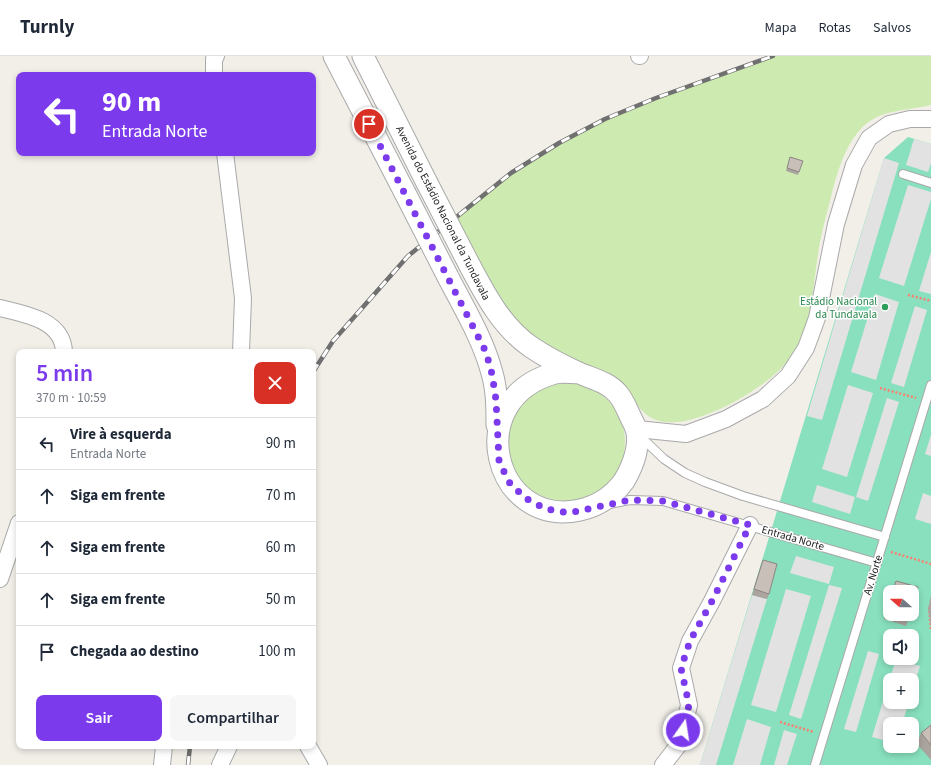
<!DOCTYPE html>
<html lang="pt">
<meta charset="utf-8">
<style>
body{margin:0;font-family:"Source Sans 3",sans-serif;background:#f6f6f7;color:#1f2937;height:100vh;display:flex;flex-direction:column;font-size:15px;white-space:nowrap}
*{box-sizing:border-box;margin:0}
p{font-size:13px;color:#747a83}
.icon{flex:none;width:22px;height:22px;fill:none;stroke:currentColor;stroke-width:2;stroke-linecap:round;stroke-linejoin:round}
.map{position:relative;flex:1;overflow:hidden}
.panel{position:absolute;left:16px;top:293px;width:300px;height:400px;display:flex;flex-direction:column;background:#fff;border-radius:8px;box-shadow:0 2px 6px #0003}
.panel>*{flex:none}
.guide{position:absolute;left:16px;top:16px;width:300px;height:84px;border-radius:8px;box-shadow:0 2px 6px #0003;background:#7c3aed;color:#fff;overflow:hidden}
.needle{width:26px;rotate:290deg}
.controls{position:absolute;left:883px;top:529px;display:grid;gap:8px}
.controls a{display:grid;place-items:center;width:36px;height:36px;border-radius:8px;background:#fff;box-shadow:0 2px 6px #0003;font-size:20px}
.pin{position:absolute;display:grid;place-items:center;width:34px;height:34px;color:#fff;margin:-17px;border:2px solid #fff;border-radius:50%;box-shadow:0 1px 4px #0007}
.me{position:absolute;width:44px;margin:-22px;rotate:13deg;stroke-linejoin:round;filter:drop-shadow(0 0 3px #0008)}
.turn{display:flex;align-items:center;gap:14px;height:84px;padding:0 20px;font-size:18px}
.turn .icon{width:52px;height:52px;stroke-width:2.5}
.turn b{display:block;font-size:28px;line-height:34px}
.round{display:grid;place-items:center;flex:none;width:42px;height:42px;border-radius:8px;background:#f6f6f7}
.summary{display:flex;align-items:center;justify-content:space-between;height:68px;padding:0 20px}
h1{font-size:24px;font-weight:600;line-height:30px;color:#7c3aed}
.action{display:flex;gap:8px;margin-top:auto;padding:8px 20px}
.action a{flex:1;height:46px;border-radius:8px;background:#7c3aed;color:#fff;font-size:16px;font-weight:600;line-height:46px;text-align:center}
.action a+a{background:#f6f6f7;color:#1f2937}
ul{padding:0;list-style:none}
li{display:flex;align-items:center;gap:12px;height:52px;padding:0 20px;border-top:1px solid #e0e1e3}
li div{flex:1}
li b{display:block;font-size:15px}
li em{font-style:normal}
header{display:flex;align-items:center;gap:24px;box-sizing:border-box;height:56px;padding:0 20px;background:#fff;border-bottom:1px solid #e0e1e3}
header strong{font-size:19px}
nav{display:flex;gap:22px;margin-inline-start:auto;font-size:14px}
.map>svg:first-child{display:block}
</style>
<header>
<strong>Turnly</strong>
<nav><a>Mapa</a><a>Rotas</a><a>Salvos</a></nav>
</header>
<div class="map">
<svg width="931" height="709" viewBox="0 0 931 709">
<rect width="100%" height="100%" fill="#f2efe9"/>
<path fill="#cdebb0" d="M774 0H931V49C906 55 878 53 860 74 845 90 837 117 832 137 828 154 823 170 820 186 813 223 814 265 793 298 778 321 744 342 720 353 701 361 677 371 656 364 637 357 631 335 616 323 595 308 578 308 557 297 502 270 482 210 456 160 490 134 523 106 560 86 628 49 702 26 774 0Z
M507 386a59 59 0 1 1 118 0a59 59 0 1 1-118 0Z"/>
<path fill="#88e0be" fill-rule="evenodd" d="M908 81 931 88V709H700L884 102ZM890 536H912V558H890ZM890 580H912V602H890ZM890 624H912V646H890ZM890 668H912V690H890Z"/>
<path fill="#e2e2e2" d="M914 83 931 88V107L928 116 906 109Z
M884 102 899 107 822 364 807 360Z
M908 129 931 136V143L904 230 879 222Z
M931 196V238L919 235Z
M875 238 899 246 876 324 851 316Z
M915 250 927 254 904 331 891 327Z
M848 329 873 337 847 421 822 413Z
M887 342 899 346 868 445 856 441Z
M931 379V400L925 398Z
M817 429 855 441 850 458 812 446Z
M923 437 931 440V468L915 463Z
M796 500 834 511 829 528 790 517Z
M829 529 842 532 801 663 789 659Z
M786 533 811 540 776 656 751 649Z
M752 539 767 543 716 709H700Z
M868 595 879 598 856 676 844 673Z
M896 603 920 610 912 635V624H890V646H909L902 668H890V686L872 681Z
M747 663 771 671 760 709H733Z
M784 674 797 678 787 709H774Z"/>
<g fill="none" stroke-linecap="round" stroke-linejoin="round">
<g stroke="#a9a9a9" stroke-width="10">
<path id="service" d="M903 118 931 127
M641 381 664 403 685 417 705 426 743 440 885 481
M609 448 630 444 663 445 877 507
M815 709 931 329"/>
</g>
<g stroke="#a9a9a9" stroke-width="18">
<path id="minor" d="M639 0H640
M214 19V3L216 0
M225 97 243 242 241 296
M0 252C25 258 63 264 64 296
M637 373 686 378 726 363 763 343 788 320 806 292 817 262 836 168 854 109 869 82 889 68 910 63H931
M0 523 19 467
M308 690 319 709
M162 709 164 690
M220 709 229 690
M663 709 680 687 689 649 681 612 690 585 712 545 750 469"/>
</g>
<g stroke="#a9a9a9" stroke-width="23">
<path id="tertiary" d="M334 0 405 137
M363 0 427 127
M470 210C486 240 502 271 531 291 546 301 563 310 579 317 593 323 608 326 618 338 625 346 629 359 634 368 643 385 633 410 624 425 613 440 598 450 580 454 494 473 460 343 555 317 562 315 572 317 579 317
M448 221C464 252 483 283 492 317 497 334 497 352 497 369"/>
</g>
<path stroke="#fa8072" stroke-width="2.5" stroke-dasharray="2 2" stroke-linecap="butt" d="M908 239 931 245
M880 332 916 342
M891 496 931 508
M929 551 931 575
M780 666 814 676"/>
<use href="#service" stroke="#fff" stroke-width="8"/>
<use href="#minor" stroke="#fff" stroke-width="16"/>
<use href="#tertiary" stroke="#fff" stroke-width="21"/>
<g stroke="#707070" stroke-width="4.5">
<path id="rail" d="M313 316 333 285 408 200 511 117 559 87 605 63 656 42 773 0
M188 709 190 690"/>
</g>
<use href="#rail" stroke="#fff" stroke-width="3" stroke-dasharray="9" stroke-linecap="butt"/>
<g stroke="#a9a9a9" stroke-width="23" stroke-linecap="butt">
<path id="tertiary-bridge" d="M427 127 470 210
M405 137 448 221"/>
</g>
<use href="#tertiary-bridge" stroke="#fff" stroke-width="21"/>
</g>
<path fill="#aba49e" d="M790 101 799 116 798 119 786 115Z
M761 510 769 538 767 543 752 539Z
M931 539V570L928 553Z
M890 543 910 558 906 570 884 563Z
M931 669V704L917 688 921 677Z"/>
<path fill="#c7bfb8" stroke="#8b8681" d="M790 101 803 105 799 116 787 112Z
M763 504 777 508 769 538 754 533Z
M896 525 918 531 912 550V536H892Z
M890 544V558H910L908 565 886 558Z
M931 669V689L921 677Z"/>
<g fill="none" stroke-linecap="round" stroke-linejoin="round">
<path stroke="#7c3aed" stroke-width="7" stroke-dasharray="0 12.6" d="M369 68 486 296 492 318 496 344 499 404 508 425 525 442 546 453 569 457 630 444 663 445 750 469 712 545 690 585 681 612 689 649 683 674"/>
</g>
<circle fill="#2e9e5b" stroke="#fff" stroke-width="1.5" cx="885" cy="251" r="4"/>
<g text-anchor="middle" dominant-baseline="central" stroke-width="3" stroke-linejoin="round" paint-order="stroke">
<g font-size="11" fill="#222" stroke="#fff">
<text transform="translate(443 157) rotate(63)">Avenida do Estádio Nacional da Tundavala</text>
<text transform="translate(793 482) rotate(16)">Entrada Norte</text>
<text transform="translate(873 519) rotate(-73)">Av. Norte</text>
</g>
<g font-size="11" fill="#27864d" stroke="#fff" text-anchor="end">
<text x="877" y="245">Estádio Nacional<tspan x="877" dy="13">da Tundavala</tspan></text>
</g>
</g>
</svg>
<div class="controls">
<a><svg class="needle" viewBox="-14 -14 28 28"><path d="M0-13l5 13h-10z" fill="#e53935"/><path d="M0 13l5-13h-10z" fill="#747a83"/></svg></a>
<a><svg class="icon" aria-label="sound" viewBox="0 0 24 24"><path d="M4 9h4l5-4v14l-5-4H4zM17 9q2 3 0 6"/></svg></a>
<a>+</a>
<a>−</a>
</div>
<div class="pin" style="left:369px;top:68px;background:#d93025"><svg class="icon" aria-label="arrive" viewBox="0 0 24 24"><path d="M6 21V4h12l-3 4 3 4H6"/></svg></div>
<svg class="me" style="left:683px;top:674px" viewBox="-20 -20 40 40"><circle r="17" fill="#7c3aed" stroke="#fff" stroke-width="3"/><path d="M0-11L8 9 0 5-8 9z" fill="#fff"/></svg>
<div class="guide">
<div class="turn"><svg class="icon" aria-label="left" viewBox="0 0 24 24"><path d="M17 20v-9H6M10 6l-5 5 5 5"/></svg><div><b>90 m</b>Entrada Norte</div></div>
</div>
<section class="panel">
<div class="summary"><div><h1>5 min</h1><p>370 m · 10:59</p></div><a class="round" style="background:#d93025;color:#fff"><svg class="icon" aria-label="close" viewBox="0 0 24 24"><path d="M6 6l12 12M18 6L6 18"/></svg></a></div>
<ul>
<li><svg class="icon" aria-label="left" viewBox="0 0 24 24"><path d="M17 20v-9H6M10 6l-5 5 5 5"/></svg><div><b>Vire à esquerda</b><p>Entrada Norte</p></div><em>90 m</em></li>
<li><svg class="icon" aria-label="ahead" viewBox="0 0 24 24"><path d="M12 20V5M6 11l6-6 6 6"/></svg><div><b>Siga em frente</b></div><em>70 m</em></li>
<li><svg class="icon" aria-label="ahead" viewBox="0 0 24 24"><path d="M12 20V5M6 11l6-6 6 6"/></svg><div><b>Siga em frente</b></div><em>60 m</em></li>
<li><svg class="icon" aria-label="ahead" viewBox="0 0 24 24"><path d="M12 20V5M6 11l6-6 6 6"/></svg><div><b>Siga em frente</b></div><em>50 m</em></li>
<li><svg class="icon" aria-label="arrive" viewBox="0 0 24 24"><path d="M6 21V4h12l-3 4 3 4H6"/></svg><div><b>Chegada ao destino</b></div><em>100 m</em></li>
</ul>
<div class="action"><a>Sair</a><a>Compartilhar</a></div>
</section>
</div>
